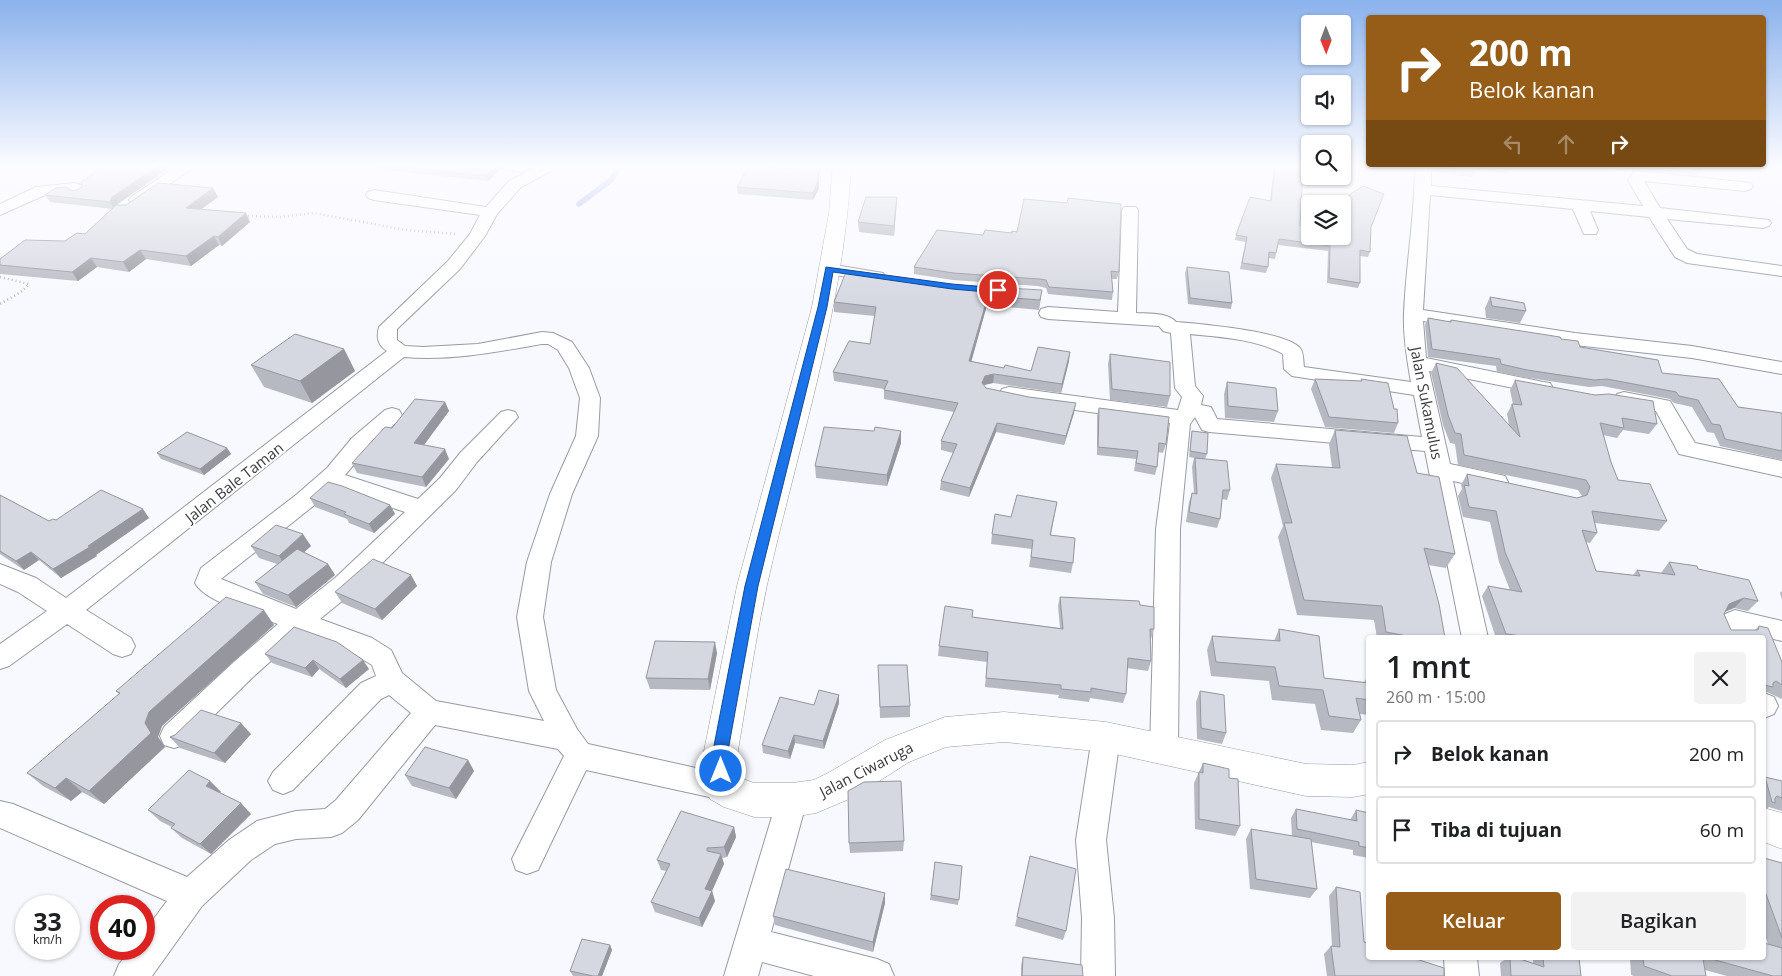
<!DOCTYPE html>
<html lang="id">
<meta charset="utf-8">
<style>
body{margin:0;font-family:"Open Sans",sans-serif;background:#f2f2f2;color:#202124;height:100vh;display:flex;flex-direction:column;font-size:19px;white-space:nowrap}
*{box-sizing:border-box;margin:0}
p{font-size:16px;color:#757577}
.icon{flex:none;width:28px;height:28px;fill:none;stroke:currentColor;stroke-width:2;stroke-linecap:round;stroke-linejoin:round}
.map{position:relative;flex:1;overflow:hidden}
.side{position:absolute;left:1366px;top:635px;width:400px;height:325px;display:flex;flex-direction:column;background:#fff;border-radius:5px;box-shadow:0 1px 4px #0004}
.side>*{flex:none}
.banner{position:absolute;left:1366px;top:15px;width:400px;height:152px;border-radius:5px;box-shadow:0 1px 4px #0004;background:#955d18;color:#fff;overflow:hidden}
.needle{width:32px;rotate:179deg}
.fabs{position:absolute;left:1301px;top:15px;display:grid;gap:10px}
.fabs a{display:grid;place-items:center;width:50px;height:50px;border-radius:5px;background:#fff;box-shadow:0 1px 4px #0004;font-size:25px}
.speed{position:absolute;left:15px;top:895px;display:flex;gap:10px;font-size:25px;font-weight:700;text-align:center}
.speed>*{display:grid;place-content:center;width:65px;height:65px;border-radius:50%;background:#fff;box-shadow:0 1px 4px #0004;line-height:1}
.speed small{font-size:12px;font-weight:400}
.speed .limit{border:8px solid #d22;background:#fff;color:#111}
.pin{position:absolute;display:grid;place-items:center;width:42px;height:42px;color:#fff;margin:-21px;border:2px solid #fff;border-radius:50%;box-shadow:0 1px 5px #0007}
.me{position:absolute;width:55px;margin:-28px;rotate:0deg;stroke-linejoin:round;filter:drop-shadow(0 0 4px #0008)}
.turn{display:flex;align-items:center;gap:18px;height:105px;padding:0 20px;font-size:22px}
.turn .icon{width:65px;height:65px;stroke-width:2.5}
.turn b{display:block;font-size:35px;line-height:42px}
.lanes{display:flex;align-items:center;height:48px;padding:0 20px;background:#0003;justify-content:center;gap:25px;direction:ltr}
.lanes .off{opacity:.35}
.round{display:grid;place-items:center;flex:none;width:52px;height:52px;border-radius:5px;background:#f2f2f2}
.overview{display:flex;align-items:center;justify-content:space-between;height:85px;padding:0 20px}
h1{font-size:30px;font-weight:600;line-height:38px}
.cta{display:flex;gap:10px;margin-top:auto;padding:10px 20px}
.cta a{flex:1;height:58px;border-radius:5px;background:#955d18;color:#fff;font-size:20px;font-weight:600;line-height:58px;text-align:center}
.cta a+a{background:#f2f2f2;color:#202124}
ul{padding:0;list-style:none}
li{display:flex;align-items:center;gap:15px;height:68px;margin:0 10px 8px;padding:0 10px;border:2px solid #e0e0e0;border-radius:5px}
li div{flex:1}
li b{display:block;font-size:19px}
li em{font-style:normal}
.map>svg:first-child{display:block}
</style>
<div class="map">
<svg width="1782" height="976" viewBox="0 0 1782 976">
<rect width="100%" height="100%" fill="#f8f9ff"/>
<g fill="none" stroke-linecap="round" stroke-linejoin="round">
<path stroke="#a0aff1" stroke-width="5.5" d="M579 204 611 180 620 166"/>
<g stroke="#989ba3" stroke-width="2">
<path id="minor" d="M177 166H195L143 203H131L129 200 131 197Z
M502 166H528L529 167 526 170 521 172 505 169Z
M538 166H558L555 169 521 187 497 214 485 236 460 269 397 329V340L405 346 423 347 478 344 542 332 553 333 572 342 589 368 600 398 598 436 572 494 551 562 543 617 556 690 577 729 588 744 723 774 733 777 738 787 733 797 723 800 586 770 538 870 527 874 516 870 512 859 564 756 558 749 435 725 358 820 342 833 331 837 296 839 275 844 251 860 202 906 152 976H114L119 964 131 949H144V932L167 901 0 828V801L13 804 187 877 229 840 257 821 296 811 325 809 336 800 411 713 389 695 381 699 293 790 283 794 273 790 268 781 273 772 361 683 376 676 372 665 354 654 302 633 253 677 184 745 174 748 164 745 160 736 164 727 235 661 278 624C257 616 205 602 195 583L201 568 296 495 327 468 352 438 385 410 392 408 399 410 402 415 399 420 368 448 345 475 418 499 440 478 461 452 501 412 508 410 515 412 518 417 477 462 456 490 353 592 320 619 372 638 391 650 402 673 436 701 544 721 529 691 517 617 527 562 550 494 576 436 580 398 569 368 558 350 548 344H542C496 352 451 361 404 357L86 610 131 638 135 646 131 654 122 657 113 654 67 624 9 666 0 669V644L47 611 18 592 0 584V564L36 578 66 598 387 351C378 345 376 338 379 327L448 261 470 234 480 215 374 200 368 198 366 195 368 192 374 190 486 207 509 181ZM333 488 405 512 335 578 296 609 221 579 312 507Z
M1415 166H1431V186L1643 206 1628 180 1633 173 1638 171 1751 183 1753 186 1751 189 1745 191 1644 181 1660 208 1769 220 1771 223 1769 226 1763 228 1667 219 1687 249 1697 254 1782 266V276L1687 263 1675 257 1649 217 1590 211 1598 230 1596 234H1584L1573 209 1430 195 1423 310 1575 333 1692 346 1782 362V374L1692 358 1575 345 1423 321 1426 358 1543 382 1550 383 1553 388 1550 393 1543 394 1429 371 1450 464 1505 476 1508 482 1505 488 1497 490 1453 481 1488 638H1462L1425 451 1209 432 1202 430 1195 417 1190 424 1180 529 1178 750 1174 759 1164 763 1154 759 1150 750 1156 529 1170 423 1009 401 1002 399 999 394 1002 389 1009 387 1178 410 1182 397 1175 388 1171 333 1163 331 1159 326 1048 319 1041 317 1039 313 1041 309 1048 307 1118 312 1122 210 1124 207H1136L1138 210 1136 313C1149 314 1167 312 1176 322 1200 324 1285 331 1300 348 1304 353 1303 361 1304 367L1411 382C1407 360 1403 335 1404 313 1406 264 1415 215 1415 166ZM1190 334C1220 337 1256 339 1283 354L1284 369 1292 376 1414 395 1422 437 1217 419 1211 407 1201 405 1203 396 1195 386Z
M75 183 81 185 83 188 81 191 45 195 0 215V204L36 187Z
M829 264 883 273 886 277 883 281 877 282 823 273 820 269 823 265Z
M1624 392 1670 401 1695 443 1782 461V477L1679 454 1656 411 1617 404 1614 399 1617 394Z
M1735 610 1782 621V641L1746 633 1748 638H1722L1716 623 1720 616Z
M1764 693 1774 697 1778 706 1774 714 1764 718Z
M1106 725 1116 728 1120 737 1106 840 1114 918 1115 976H1081L1082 918 1076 840 1092 737 1096 728Z
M792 786 802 790 807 800 771 932 877 959 889 964 894 976H814L762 962 758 976H724L777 800 782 790Z
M1444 958H1477L1479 976H1445Z"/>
</g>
<g stroke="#989ba3" stroke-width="1">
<path id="tertiary" d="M833 166H851C844 309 798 446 767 585 755 641 747 699 737 756L740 778 754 783H792L814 780 828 773 885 740 945 717 1004 712 1106 722 1306 764 1353 765 1369 762V794L1353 797 1306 796 1106 752 1004 742 946 747 909 762 854 797 816 813 792 817H754L724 807 710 799 705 787 703 756 737 586 812 307 829 213Z
M1764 808 1782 813V849L1764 842Z"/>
</g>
<path stroke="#b3b4b9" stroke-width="2.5" stroke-dasharray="1 3" stroke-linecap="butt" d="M244 216 280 217 314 213 406 230 456 234
M0 277 29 284 21 292 0 304"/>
<use href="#minor" fill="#fff" fill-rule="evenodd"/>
<use href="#tertiary" fill="#fff" fill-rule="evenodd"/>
</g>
<path fill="#b7b9c2" d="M104 166H172L117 205H126L213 188 218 197 201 209 250 222 222 246 219 245 191 266 146 259 129 272 97 267 78 281 0 274V259L65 241 85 234 112 209 50 202 45 195 73 191 79 189Z
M376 166H501L502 168 488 181 378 169Z
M1274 166H1303L1300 226 1371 227 1370 252 1368 257 1360 256V283L1358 288 1327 283 1328 251 1278 245 1275 259 1269 258 1268 267 1266 273 1240 269 1246 242 1235 240 1236 235 1270 201Z
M1381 166H1415L1413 170Z
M1431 166H1510V167L1507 174 1475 170 1472 177 1433 172Z
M1597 166H1698L1701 170 1697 175 1635 169 1633 171 1597 167Z
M1756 166H1782V168Z
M819 176V188L813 200 738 194 737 187Z
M897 197 894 236 859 232 858 222Z
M1017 232 1119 272 1117 279H1112L1113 292 1112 300 1048 294 1046 288 1038 286 953 280 914 274V267L983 235 1012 233Z
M1187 267 1232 303 1231 309 1188 304 1185 273Z
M876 274 1041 299 1039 310 987 305 971 361 1004 368 1031 371 1069 361 1061 393 993 383 984 385 986 388 1074 413 1064 445 996 432 969 497 940 490 941 481 953 453 941 450V441L954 412 884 399V389L834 381 833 372 870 344 875 316 834 312V302Z
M1490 297 1526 311 1520 323 1486 318 1485 308Z
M1428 318 1450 322 1451 320 1561 339 1580 347 1662 373 1738 407 1782 413V460L1720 446 1714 433 1707 432 1692 407 1674 403 1670 399 1602 386 1589 387 1523 377 1497 372 1496 366 1428 357 1425 325Z
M344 349 355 371 312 403 264 387 251 365Z
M1110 354 1170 396 1167 407 1110 400 1108 364Z
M1436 363 1509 425 1507 414 1512 404H1513L1510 390 1515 380 1657 424 1649 434 1623 430 1617 438 1603 435 1611 462 1618 480 1667 521 1659 531 1595 523 1597 533 1590 543 1586 542 1596 571 1633 575 1637 570 1661 573 1669 562 1698 569 1758 601 1748 611 1734 608 1725 612 1724 614 1731 630H1755L1759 626 1782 662V699L1767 692 1764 695V638H1496L1482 596 1488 586 1510 590 1499 562 1490 522 1463 517 1458 496 1462 489 1461 485 1467 474 1577 498 1582 496 1578 490 1458 465 1455 444 1450 443 1443 425 1431 373Z
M1315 379 1361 381V379L1398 423 1394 433 1325 427 1311 389Z
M1227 382 1278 411 1274 422 1225 418 1224 394Z
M445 402 449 411 424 445 449 459 426 487 357 473 352 463 392 428Z
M1099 408 1166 444 1163 453 1158 452 1157 467 1155 475 1134 471 1136 459 1097 455V416Z
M1335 430 1417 473 1455 554 1446 568 1428 565 1445 638H1377L1374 620 1297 615 1278 537 1283 526 1271 478 1276 464 1332 468 1329 444Z
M874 431H901V443L887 486 816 478 815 466Z
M1192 431 1207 454 1205 459 1230 490 1227 500 1222 499 1220 519 1217 528 1186 522 1189 502 1192 493H1194L1192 467 1194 458 1189 457 1191 436Z
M227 448 231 454 204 475 161 459 157 453Z
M0 495 49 521 149 518 96 555 97 556 61 578 39 560 24 570 0 554Z
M310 498 390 505 395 514 374 533 349 523 347 519 315 507Z
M1057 502 1051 535 1073 563 1071 573 1029 567 1032 549 991 544 992 534 1011 517Z
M251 546H311L304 552 328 564 335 575 296 607 263 594 255 582 277 564 259 558Z
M411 575 417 586 382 620 342 603 335 592Z
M1782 591V600L1780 593Z
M1060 597 1140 605 1154 629 1151 639H1150L1151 661 1148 671 1127 668 1126 694 1123 703 1090 698 1089 702 1058 698 1059 695 985 687 987 662 938 656 939 646 972 617 1060 628 1058 606Z
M274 625 162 726 158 737 165 747 104 804 82 792 71 801 43 786 27 773 119 694 116 691Z
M294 627 369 669 346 688 319 669 312 677 272 663 265 654Z
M1279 629 1324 678 1364 682 1369 675V715L1360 714 1361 720 1353 733 1321 730 1315 704 1272 700 1269 681 1211 676 1207 650 1212 636 1274 641Z
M717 653 710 690 650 689 646 678Z
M879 677 910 706V717L880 718Z
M1200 691 1226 733 1222 744 1197 739 1196 702Z
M839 703 824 749 795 743 790 759 763 753 762 745 814 705Z
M251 734 225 763 180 748 170 737 175 735Z
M468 760 474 771 456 799 412 786 405 775Z
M1203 763 1229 778 1240 826 1235 836 1195 829 1194 783Z
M1764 777H1765L1782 781V811L1769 807 1764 811Z
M210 781 221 792 220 793 251 814 211 854 182 838 171 828 172 827 160 821 148 810Z
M1296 809 1350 820 1356 810 1369 813V858L1353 855V850L1311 842 1317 889 1310 898 1250 889 1246 839 1251 829 1292 836 1291 818Z
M734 827 736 837 727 857 722 858 724 864 712 891 715 901 702 927 655 912 651 902 666 871 661 870 657 860Z
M904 841 903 851 850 853 849 843Z
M1030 856 1066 931 1063 940 1015 926Z
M1764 858 1782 863V976H1727L1705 970 1706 976H1634L1631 975 1630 958H1764L1768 944 1764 932Z
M935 862 962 866 958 905 930 900Z
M1336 887 1364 942 1444 976H1327L1324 954 1331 946H1332L1329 896Z
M885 893V903L873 952 775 925 773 916Z
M610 945 612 950 602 976H573L570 971Z
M1023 957 1083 976H1021V966Z
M1507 958H1517L1533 963V958H1579L1581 976H1501L1500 963Z"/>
<path fill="#95969e" d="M158 166H172L117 204 114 209 110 202 112 197Z
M497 166H501L502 168 488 181 486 176Z
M819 166H821L819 176V188L813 200V193Z
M213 188 218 197 191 217 186 208Z
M897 197 896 208 894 236V226Z
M246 213 250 222 222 246 218 237Z
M214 236 219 245 191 266 186 256Z
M140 250 146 259 129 272 123 262Z
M91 258 97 267 78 281 72 272Z
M988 296 987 305 969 370V361Z
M344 349 355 371 312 403 300 381Z
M1070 352 1069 361 1061 393 1062 384Z
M994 374 993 383 984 385 982 383 985 376Z
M445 402 449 411 418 453 414 443Z
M1076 403 1074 413 1064 445 1066 436Z
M997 423 996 432 969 497 970 488Z
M901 431V443L887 486V475Z
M227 448 231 454 204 475 200 469Z
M445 449 449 459 426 487 422 477Z
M390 505 395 514 374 533 369 524Z
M143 509 149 518 96 555 97 556 61 578 53 569Z
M303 534 311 546 287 568 279 556Z
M31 552 39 560 24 570 16 561Z
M328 564 335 575 296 607 288 595Z
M411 575 417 586 382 620 375 609Z
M1744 598 1734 608 1719 614 1729 604Z
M264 610 274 625 162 726 158 737 165 747 104 804 89 791 145 723 149 712Z
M715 642 717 653 710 690 708 679Z
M313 660 319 669 312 677 305 668Z
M363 660 369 669 346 688 340 679Z
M839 695V703L824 749 823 741Z
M241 723 251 734 225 763 214 753Z
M794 735 795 743 790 759 788 751Z
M468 760 474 771 456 799 449 788Z
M66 778 82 792 71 801 55 788Z
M210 781 221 792 216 796 206 786Z
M241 803 251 814 211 854 200 844Z
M734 827 736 837 727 857 724 847Z
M721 854 724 864 712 891 715 901 702 927 699 918 705 889Z
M885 893V903L873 952V942Z
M610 945 612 950 602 976H598Z"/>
<path fill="#d5d7e1" stroke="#95969e" d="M104 166H158L112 197 110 202 45 195 56 188 65 187 73 191 79 189 82 186 81 182Z
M395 166H497L486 176Z
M749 166 796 169V166H819L818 169V181L813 193 737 187Z
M1275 166H1303L1300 226 1310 220V236H1342V204H1335L1363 186 1384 194 1371 227 1370 252 1360 250V283L1329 278 1330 246 1279 239 1276 253 1269 252 1268 267 1242 263 1247 237 1236 235 1250 197 1271 201Z
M1439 166H1474L1475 170Z
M1498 166H1510V167Z
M1661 166H1698L1701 170Z
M158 183 213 188 186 208 246 213 218 237 214 236 186 256 140 250 123 262 91 258 72 272 0 265V259L25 240 65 241 77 233 85 234 116 205H126Z
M866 197H897L894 226 858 222Z
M1068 198 1121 204 1119 272 1111 271 1113 292 1049 287 1046 280 1039 279 954 273 914 267 937 230 983 235 985 230 1012 233V231L1017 232 1024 199 1067 203Z
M1187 267 1229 272 1232 303 1190 298Z
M846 272 876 274 953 285 1042 290 1040 300 988 296 969 361 1004 368 1005 365 1031 371 1038 347 1070 352 1062 384 994 374 985 376 982 383 986 388 1029 397 1076 403 1066 436 997 423 970 488 941 481 957 444 941 441 958 403 884 390 888 381 833 372 849 341 870 344 876 307 834 302Z
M1490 297 1524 303 1526 311 1492 306Z
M1428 318 1451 322V320L1560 337 1561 339 1578 341 1580 347 1658 360 1662 373 1719 379 1738 407 1782 413V451L1725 439 1720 425 1712 424 1698 400 1679 396 1676 392 1607 379 1594 380 1527 370 1501 364 1500 359 1432 349Z
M295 334 344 349 300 381 251 365Z
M1110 354 1170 362V396L1112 389Z
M1436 363 1457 368 1520 437 1512 404 1522 405 1515 380 1595 395 1609 394 1653 401 1657 424 1622 418 1624 428 1600 423 1611 462 1618 480 1650 484 1667 521 1592 511 1597 533 1582 530 1596 571 1640 576 1637 570 1675 575 1669 562 1697 566 1698 569 1749 580 1758 601 1744 598 1729 604 1724 614 1731 630H1758L1759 626 1768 628 1782 662V685L1776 681 1773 683V687L1764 685V638H1537L1506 634 1488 586 1522 592 1505 552 1496 511 1469 507 1464 485 1469 486 1467 474 1577 498 1587 495 1590 487 1586 480 1464 455 1461 434 1455 433 1448 415Z
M1315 379 1362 381 1361 379 1388 383 1394 409H1397L1398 423 1329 417Z
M1227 382 1276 388 1278 411 1228 406Z
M415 399 445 402 414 443 445 449 422 477 352 463 385 427 392 428Z
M1099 408 1169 417 1166 444 1159 443 1157 467 1136 463 1138 451 1098 447Z
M824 427 874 431 875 427 901 431 887 475 815 466Z
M1335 430 1407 436 1417 473 1439 477 1455 554 1424 548 1439 604 1445 638H1407V636L1386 632 1382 606 1304 600 1284 523H1292L1276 464 1340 468Z
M1192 431 1208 433 1207 454 1190 451Z
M187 432 227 448 200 469 157 453Z
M1195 458 1227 461 1230 490H1223L1220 519 1189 512 1192 493 1197 494Z
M328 482 342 486 390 505 369 524 344 514 346 512 310 498Z
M101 490 143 509 88 546 90 547 53 569 31 552 16 561 0 551V495L49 521 53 519 56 520Z
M1017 495 1057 502 1050 535 1075 538 1073 563 1031 557 1033 540 992 534 995 514 1011 517Z
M276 525 303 534 279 556 251 546Z
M297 549 328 564 288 595 255 582Z
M373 559 411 575 375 609 335 592Z
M226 597 264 610 149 712 145 723 151 733 89 791 66 778 55 788 27 773 120 693 116 691Z
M1060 597 1139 601 1140 605 1154 607V629H1150L1151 661 1128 658 1126 694 1091 688V692L1061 689V685L986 678 988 652 939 646 945 606 973 610 972 617 1063 629Z
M294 627 337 642 363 660 340 679 313 660 305 668 265 654Z
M1279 629 1319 636 1324 678 1369 683V700L1356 698 1361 720 1329 716 1323 690 1279 686 1275 667 1216 662 1212 636 1280 641Z
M655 641 715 642 708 679 646 678Z
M878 665H907L910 706 880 707Z
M819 690 839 695 823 741 794 735 788 751 762 745 780 697 814 705Z
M1200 691 1224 695 1226 733 1201 728Z
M201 710 241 723 214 753 170 737 175 735Z
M425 747 468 760 449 788 405 775Z
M1203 763 1229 769V778L1238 779 1240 826 1199 819V772L1203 773Z
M189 770 210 781 206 786 241 803 200 844 171 828 175 824 148 810Z
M1765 777 1782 781V798L1777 796 1775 798V803L1772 802Z
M901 781 904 841 849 843 848 791 864 782Z
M1296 809 1357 821 1356 810 1369 813V848L1359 846V842L1297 829Z
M681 811 734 827 724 847 707 848V851L721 854 705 889 712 891 699 918 651 902 670 864 657 860Z
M1251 829 1311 839 1317 889 1256 879Z
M1030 856 1076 869 1066 931 1017 917Z
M1764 858 1782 863V938L1766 894 1764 893Z
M935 862 962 866 959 900 931 895Z
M786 869 885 893 873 942 773 916Z
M1336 887 1360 892 1364 942 1369 943V958H1413L1444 968V976H1335L1331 946 1340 947Z
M582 939 610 945 598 976H593L570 971Z
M1764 943 1782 948V976H1773L1708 958H1764Z
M1023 957 1082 965 1083 976H1022Z
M1510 958H1517L1544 967 1543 958H1579L1581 976H1511Z
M1643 958H1700L1703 959 1706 976H1672L1644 966Z"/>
<linearGradient id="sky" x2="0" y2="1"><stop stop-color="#8bb2ec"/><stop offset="0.55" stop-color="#fcfcff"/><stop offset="1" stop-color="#fcfcff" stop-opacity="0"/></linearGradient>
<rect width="1782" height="303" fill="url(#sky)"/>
<path fill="#1a73e8" stroke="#114b97" d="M826 267 952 284 998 288 1002 290 998 293 952 289 833 272 827 307 758 586 727 756 729 771 727 776 721 778 716 776 712 756 745 586 818 307Z"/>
<g text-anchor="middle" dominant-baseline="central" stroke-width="4" stroke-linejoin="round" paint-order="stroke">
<g font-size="15" fill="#3a3b3f" stroke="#fff">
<text transform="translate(1427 403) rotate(79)">Jalan Sukamulus</text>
<text transform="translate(234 482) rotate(-38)">Jalan Bale Taman</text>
<text transform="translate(866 769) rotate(-27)">Jalan Ciwaruga</text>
</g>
</g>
</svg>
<div class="fabs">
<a><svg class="needle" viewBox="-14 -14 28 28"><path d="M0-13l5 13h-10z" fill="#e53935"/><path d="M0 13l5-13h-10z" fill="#757577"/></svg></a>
<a><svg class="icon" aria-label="sound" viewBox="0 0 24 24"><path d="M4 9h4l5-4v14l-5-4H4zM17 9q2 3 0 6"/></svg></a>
<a><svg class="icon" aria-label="search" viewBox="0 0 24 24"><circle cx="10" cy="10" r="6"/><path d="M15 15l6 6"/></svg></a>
<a><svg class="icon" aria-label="layers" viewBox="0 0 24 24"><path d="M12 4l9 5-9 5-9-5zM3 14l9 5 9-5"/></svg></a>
</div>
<div class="speed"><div>33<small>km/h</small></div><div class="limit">40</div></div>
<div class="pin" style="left:998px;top:290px;background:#d93025"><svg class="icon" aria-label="arrive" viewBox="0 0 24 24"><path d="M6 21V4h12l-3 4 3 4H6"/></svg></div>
<svg class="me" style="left:721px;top:771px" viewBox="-20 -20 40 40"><circle r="17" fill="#1a73e8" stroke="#fff" stroke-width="3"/><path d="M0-11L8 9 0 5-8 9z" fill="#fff"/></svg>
<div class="banner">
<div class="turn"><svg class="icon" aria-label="right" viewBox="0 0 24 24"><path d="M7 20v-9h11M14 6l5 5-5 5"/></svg><div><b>200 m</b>Belok kanan</div></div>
<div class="lanes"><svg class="icon off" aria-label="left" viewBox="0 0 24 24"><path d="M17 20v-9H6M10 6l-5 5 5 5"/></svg><svg class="icon off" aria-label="ahead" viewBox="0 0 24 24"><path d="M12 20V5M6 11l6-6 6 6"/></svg><svg class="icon" aria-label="right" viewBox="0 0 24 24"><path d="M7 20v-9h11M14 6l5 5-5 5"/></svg></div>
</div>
<section class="side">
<div class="overview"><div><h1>1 mnt</h1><p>260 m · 15:00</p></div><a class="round"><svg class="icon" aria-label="close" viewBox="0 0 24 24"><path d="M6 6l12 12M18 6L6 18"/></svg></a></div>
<ul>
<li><svg class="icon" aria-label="right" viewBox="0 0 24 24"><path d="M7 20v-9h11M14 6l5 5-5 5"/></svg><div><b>Belok kanan</b></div><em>200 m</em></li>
<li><svg class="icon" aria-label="arrive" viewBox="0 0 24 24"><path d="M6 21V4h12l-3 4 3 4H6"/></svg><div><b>Tiba di tujuan</b></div><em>60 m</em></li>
</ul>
<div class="cta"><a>Keluar</a><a>Bagikan</a></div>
</section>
</div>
